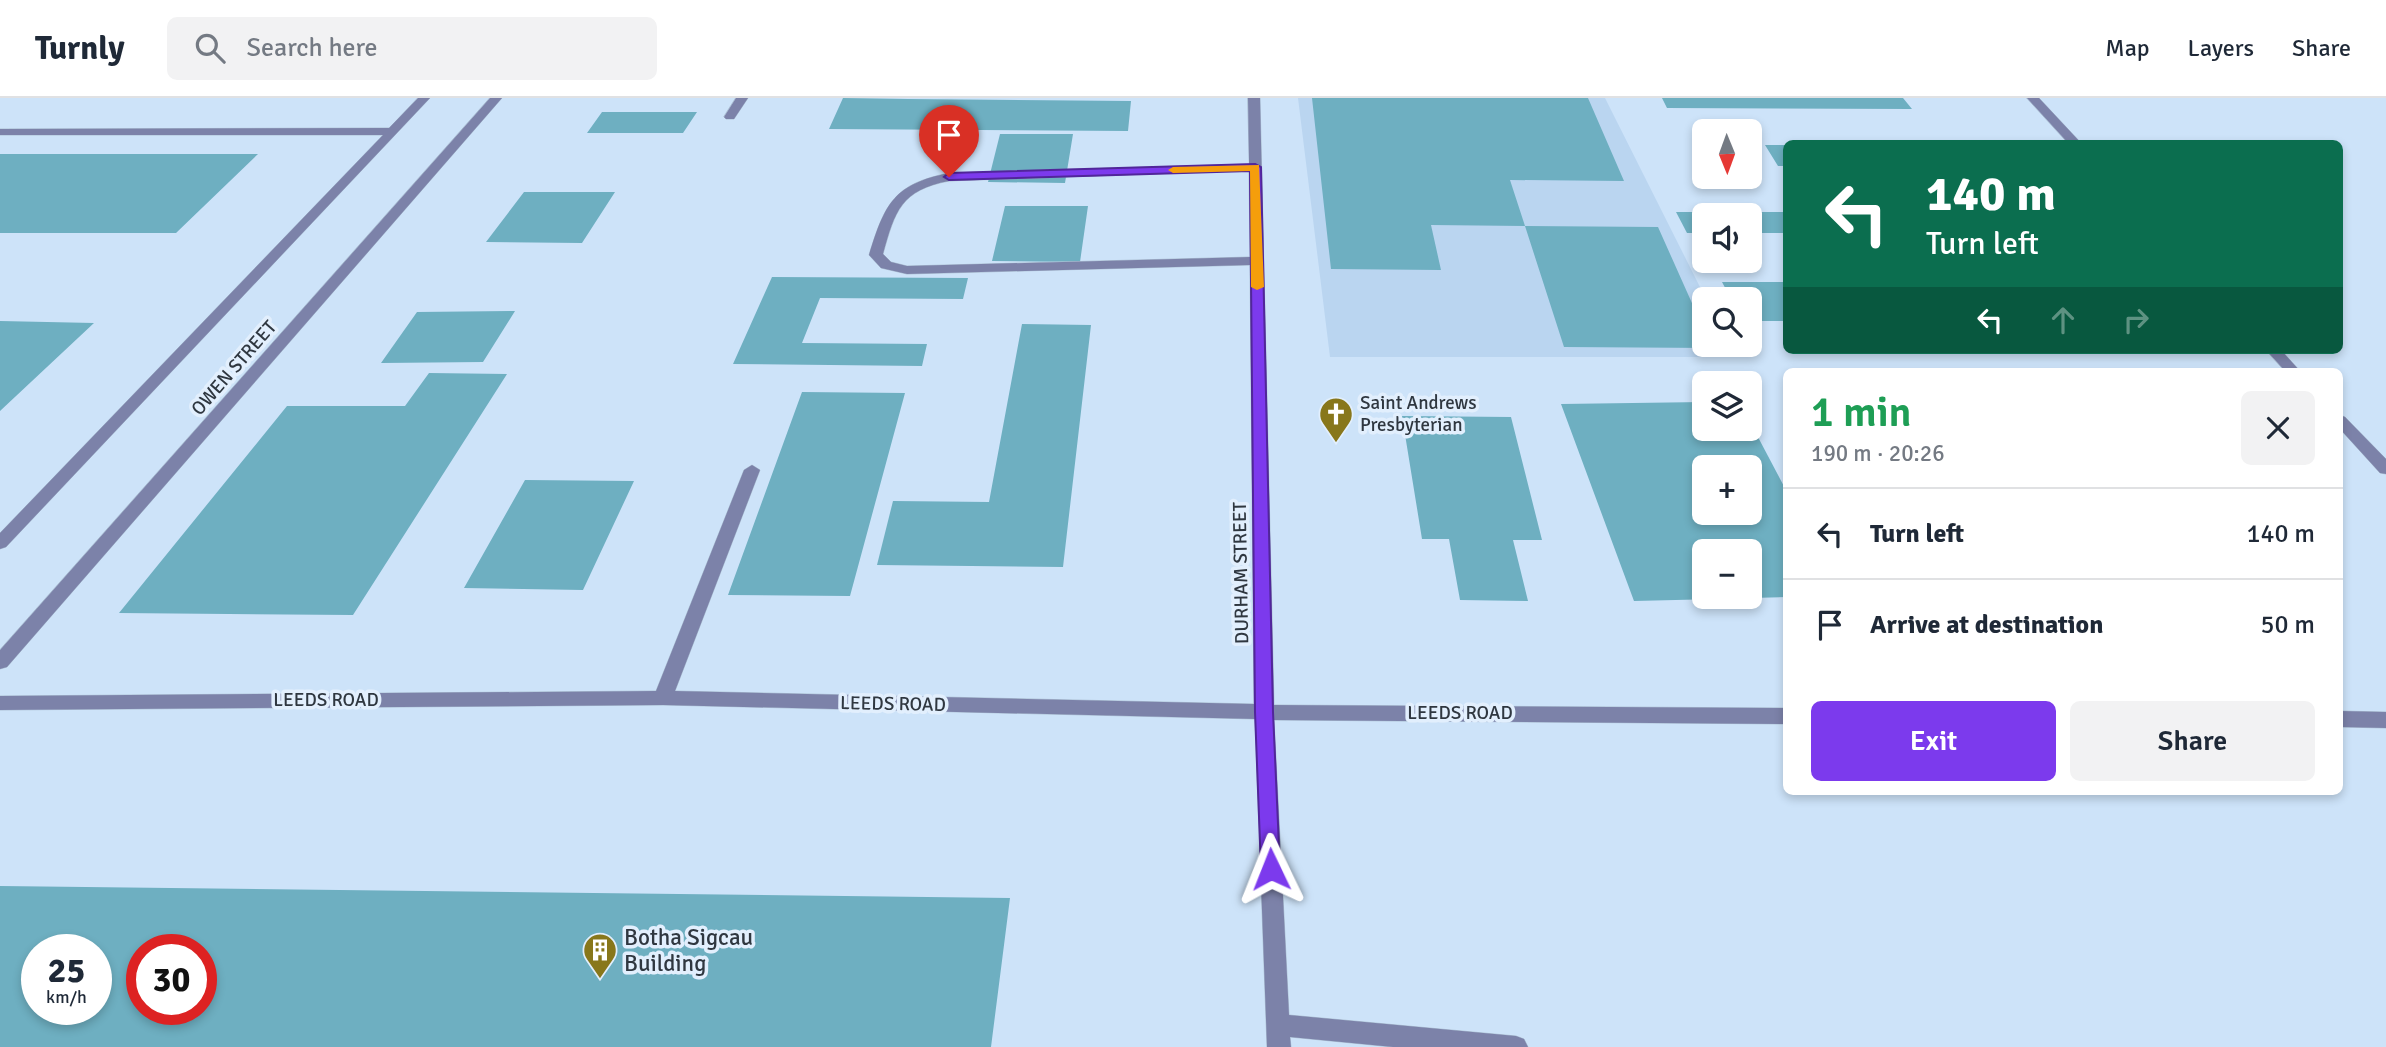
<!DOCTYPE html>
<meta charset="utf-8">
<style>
body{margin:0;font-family:Signika,sans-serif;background:#f2f2f3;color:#1f2937;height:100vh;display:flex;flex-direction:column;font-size:26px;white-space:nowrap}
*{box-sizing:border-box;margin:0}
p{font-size:23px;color:#747a83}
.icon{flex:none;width:38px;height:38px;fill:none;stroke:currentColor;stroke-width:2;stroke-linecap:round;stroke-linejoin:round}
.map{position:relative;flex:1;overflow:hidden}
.panel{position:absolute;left:1783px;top:270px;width:560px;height:427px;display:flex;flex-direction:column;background:#fff;border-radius:10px;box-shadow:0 4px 10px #0003}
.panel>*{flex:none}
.hud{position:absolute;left:1783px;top:42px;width:560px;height:214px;border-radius:10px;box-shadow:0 4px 10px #0003;background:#0b6e4f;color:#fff;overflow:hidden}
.needle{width:46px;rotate:179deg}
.controls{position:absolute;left:1692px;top:21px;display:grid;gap:14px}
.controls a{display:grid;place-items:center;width:70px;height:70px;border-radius:10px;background:#fff;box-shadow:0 4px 10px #0003;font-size:35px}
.speed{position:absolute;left:21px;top:836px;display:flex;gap:14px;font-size:35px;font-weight:700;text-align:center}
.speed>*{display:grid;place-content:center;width:91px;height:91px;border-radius:50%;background:#fff;box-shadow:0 4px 10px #0003;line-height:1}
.speed small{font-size:18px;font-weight:400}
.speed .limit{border:10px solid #d22;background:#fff;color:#111}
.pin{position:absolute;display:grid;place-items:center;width:60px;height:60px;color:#fff;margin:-72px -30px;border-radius:50% 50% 50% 0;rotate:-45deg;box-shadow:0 0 7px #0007}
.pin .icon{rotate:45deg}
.me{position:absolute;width:77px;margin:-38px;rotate:358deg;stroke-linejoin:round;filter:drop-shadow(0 0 5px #0008)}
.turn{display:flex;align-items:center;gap:24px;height:147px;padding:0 28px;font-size:32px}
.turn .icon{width:91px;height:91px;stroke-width:2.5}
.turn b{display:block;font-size:49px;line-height:60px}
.lanes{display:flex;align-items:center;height:66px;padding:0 28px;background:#0003;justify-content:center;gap:35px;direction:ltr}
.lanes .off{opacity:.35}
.round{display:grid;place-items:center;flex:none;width:74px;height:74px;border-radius:10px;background:#f2f2f3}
.summary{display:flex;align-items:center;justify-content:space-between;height:119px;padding:0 28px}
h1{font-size:42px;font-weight:600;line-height:52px;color:#1e9e55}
.cta{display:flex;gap:14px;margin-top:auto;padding:14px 28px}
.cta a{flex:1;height:80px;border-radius:10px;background:#7c3aed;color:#fff;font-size:28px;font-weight:600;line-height:80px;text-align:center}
.cta a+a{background:#f2f2f3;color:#1f2937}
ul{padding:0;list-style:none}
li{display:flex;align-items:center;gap:21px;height:91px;padding:0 28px;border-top:2px solid #e0e1e3}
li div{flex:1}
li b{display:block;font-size:26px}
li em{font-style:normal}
header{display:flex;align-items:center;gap:42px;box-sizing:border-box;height:98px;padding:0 35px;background:#fff;border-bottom:2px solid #e0e1e3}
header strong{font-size:33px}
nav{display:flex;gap:38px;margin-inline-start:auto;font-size:24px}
.search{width:490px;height:63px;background:#f2f2f3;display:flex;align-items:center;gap:18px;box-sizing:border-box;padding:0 24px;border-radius:10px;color:#747a83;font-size:26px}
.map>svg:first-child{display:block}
</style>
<header>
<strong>Turnly</strong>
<div class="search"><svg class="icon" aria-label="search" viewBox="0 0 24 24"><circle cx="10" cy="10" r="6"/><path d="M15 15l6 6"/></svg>Search here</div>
<nav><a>Map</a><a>Layers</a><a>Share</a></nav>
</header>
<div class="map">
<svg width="2386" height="949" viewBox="0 0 2386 949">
<rect width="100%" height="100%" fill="#cde3f9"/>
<path fill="#bad5f0" d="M1298 0H1605L1706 201 1704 247H1728L1735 259H1330Z"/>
<path fill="#6eafc1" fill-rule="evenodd" d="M843 0 908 1 1131 3 1128 33 829 31Z
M1312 0H1588L1624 83 1510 82 1525 128 1658 129 1704 232V247L1713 250 1564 249 1525 128 1431 127 1441 172 1331 171Z
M1662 0H1903L1912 11 1667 10Z
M602 14H697L683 35H587Z
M1000 36H1073L1065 85 988 84Z
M1765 47H1787V68H1778Z
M0 56H258L176 135H0Z
M524 94H615L582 145 486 144Z
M1005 108H1088L1080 164 992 163Z
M1676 114H1787V135H1750V117H1704V135H1687Z
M772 179 968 180 963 201 820 200 802 245 927 246 922 268 733 266Z
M1722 184H1787V223H1750V201H1731Z
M515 213 483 264 381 265 417 214Z
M0 223 94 225 0 313Z
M1022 226 1091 227 1063 469 877 467 893 403 989 404Z
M429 275 507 276 353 517 119 515 287 308H405Z
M802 294 905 295 850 498 728 497Z
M1704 304V331H1750V324L1787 394V499L1750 500V453H1704V499L1717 501 1634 503 1561 306ZM1704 369H1750V415H1704Z
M1402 318 1511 319 1542 442H1513L1528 503 1460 502 1449 441H1422Z
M525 382 634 383 583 492 464 490Z
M0 788 1010 800 991 949H0ZM37 852H96V912H37ZM142 852H201V912H142Z"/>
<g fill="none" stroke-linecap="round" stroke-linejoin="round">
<g stroke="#adc1d4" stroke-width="1">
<path id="minor" d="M418 0H430L6 449 0 451V435L383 37H0V31L389 30Z
M490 0H502L7 569 0 571V552Z
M736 0H748L734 21H726L724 19Z
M1248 0H1260L1274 607 1787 610V626L1274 622 1289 917 1516 938 1524 941 1528 949H1393L1290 939 1291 949H1267L1255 621 663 607 0 612V598L656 593 744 372 752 367 760 372 675 593 1254 606 1250 167 907 176 881 170 869 157C885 105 894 86 949 75L1249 66ZM1249 73 1250 159 907 168 891 164 883 156C895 113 901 92 949 83Z
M2027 0H2039L2082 46H2069Z
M2266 252H2281L2300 273H2285Z
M2340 317 2345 319 2386 361V376L2380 375 2340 331Z
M2340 613 2386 614V630L2340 629Z"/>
</g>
<use href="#minor" fill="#7c82a9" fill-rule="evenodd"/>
</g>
<path fill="#7c3aed" stroke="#51269a" stroke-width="2" d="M1255 66 1261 69 1273 614 1280 771 1278 777 1271 779 1264 777 1261 771 1255 614 1250 73 949 82 944 79 949 75Z"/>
<path fill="#f59e0b" d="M1259 67 1264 189 1257 192 1251 189 1250 73 1173 75 1168 72 1173 69Z"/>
<defs>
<g id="church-pin" transform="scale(1.75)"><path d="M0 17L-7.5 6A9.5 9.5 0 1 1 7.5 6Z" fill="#88771b" stroke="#e2effd"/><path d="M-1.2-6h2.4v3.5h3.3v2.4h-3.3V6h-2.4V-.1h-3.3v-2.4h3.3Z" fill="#fff"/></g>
<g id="building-pin" transform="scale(1.75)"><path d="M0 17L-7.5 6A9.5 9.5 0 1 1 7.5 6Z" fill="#88771b" stroke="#e2effd"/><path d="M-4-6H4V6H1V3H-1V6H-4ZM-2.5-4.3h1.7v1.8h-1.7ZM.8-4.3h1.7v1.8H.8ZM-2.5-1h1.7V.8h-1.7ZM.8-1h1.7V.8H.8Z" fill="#fff"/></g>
</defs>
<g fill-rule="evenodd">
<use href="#church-pin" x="1336" y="316"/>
<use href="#building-pin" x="600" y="852"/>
</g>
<g text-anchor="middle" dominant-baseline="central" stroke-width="7" stroke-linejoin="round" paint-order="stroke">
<g font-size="19" fill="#2f3740" stroke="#e2effd">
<text transform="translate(234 270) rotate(-49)">OWEN STREET</text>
<text transform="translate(1241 475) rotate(-91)">DURHAM STREET</text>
<text x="326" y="602">LEEDS ROAD</text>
<text transform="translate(893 606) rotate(1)">LEEDS ROAD</text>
<text x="1460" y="615">LEEDS ROAD</text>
</g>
<g font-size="19" fill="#2f3740" stroke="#e2effd" text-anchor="start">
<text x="1360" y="305">Saint Andrews<tspan x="1360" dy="22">Presbyterian</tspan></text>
</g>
<g font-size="23" fill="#2f3740" stroke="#e2effd" text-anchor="start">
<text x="624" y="839">Botha Sigcau<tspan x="624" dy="26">Building</tspan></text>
</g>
</g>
</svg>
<div class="controls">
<a><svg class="needle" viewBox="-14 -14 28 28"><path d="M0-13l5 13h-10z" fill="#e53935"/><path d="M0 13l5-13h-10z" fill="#747a83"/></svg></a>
<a><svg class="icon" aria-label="sound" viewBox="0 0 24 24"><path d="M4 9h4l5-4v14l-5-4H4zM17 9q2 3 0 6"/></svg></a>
<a><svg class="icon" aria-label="search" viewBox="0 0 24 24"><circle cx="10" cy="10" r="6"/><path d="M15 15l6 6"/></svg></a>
<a><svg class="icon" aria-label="layers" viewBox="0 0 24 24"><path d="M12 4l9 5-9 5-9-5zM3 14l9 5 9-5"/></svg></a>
<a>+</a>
<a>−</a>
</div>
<div class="speed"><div>25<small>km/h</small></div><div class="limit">30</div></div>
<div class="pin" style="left:949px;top:79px;background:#d93025"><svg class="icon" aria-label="arrive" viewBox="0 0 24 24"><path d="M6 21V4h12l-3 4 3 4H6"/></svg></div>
<svg class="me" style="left:1271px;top:771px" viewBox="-20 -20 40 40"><path d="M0-17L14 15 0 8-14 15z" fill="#7c3aed" stroke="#fff" stroke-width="4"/></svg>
<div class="hud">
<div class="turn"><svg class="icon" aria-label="left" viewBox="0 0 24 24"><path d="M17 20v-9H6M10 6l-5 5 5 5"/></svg><div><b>140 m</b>Turn left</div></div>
<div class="lanes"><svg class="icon" aria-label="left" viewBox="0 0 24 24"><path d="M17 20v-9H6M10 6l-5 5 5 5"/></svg><svg class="icon off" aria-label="ahead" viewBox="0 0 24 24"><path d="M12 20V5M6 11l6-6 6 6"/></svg><svg class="icon off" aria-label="right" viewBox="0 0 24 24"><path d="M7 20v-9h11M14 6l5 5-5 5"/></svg></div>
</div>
<section class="panel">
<div class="summary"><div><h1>1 min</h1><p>190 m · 20:26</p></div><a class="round"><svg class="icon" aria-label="close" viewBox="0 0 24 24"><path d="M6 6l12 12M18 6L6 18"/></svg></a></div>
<ul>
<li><svg class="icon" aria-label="left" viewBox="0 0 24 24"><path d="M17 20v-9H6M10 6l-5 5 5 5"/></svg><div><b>Turn left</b></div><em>140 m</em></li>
<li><svg class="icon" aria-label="arrive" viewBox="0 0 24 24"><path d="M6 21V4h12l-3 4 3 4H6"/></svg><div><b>Arrive at destination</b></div><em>50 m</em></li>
</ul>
<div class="cta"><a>Exit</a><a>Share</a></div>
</section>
</div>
